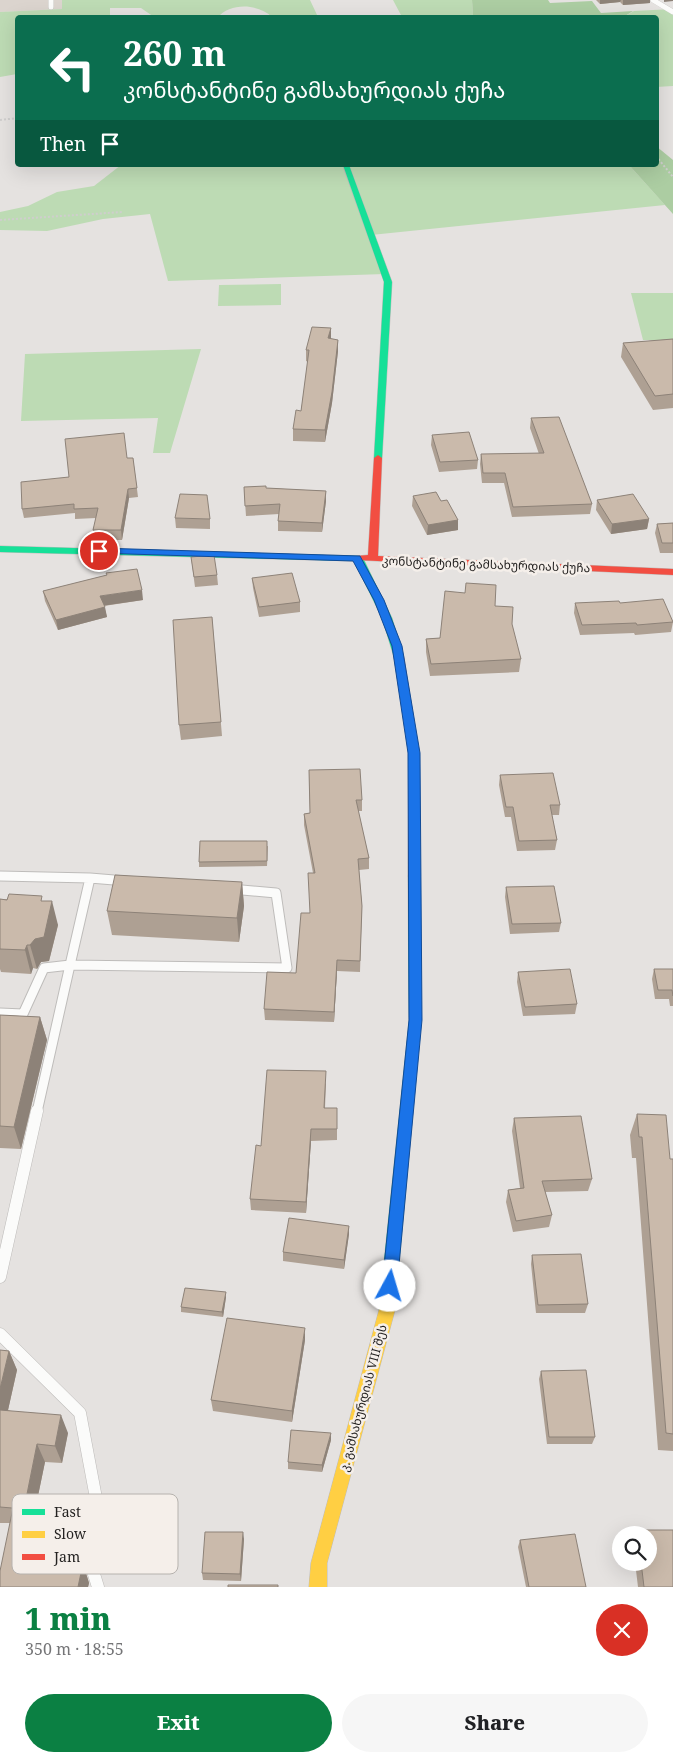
<!DOCTYPE html>
<meta charset="utf-8">
<style>
body{margin:0;font-family:"Noto Serif","Noto Sans Georgian",serif;background:#f6f6f6;color:#202124;height:100vh;display:flex;flex-direction:column;font-size:19px;white-space:nowrap}
*{box-sizing:border-box;margin:0}
p{font-size:16px;color:#757577}
.icon{flex:none;width:28px;height:28px;fill:none;stroke:currentColor;stroke-width:2;stroke-linecap:round;stroke-linejoin:round}
.map{position:relative;height:1587px;overflow:hidden}
.details{display:flex;flex-direction:column;background:#fff;flex:1}
.details>*{flex:none}
.guide{position:absolute;left:15px;top:15px;width:644px;height:152px;border-radius:5px;box-shadow:0 5px 20px #0002;background:#0b6e4f;color:#fff;overflow:hidden}
.buttons{position:absolute;left:612px;top:1526px;display:grid;gap:10px}
.buttons a{display:grid;place-items:center;width:45px;height:45px;border-radius:50%;background:#fff;box-shadow:0 5px 20px #0002;font-size:25px}
.pin{position:absolute;display:grid;place-items:center;width:42px;height:42px;color:#fff;margin:-21px;border:2px solid #fff;border-radius:50%;box-shadow:0 1px 5px #0007}
.me{position:absolute;width:55px;margin:-28px;rotate:6deg;stroke-linejoin:round;filter:drop-shadow(0 0 4px #0008)}
.turn{display:flex;align-items:center;gap:18px;height:105px;padding:0 25px;font-size:22px}
.turn .icon{width:65px;height:65px;stroke-width:2.5}
.turn b{display:block;font-size:35px;line-height:42px}
.then{display:flex;align-items:center;height:48px;padding:0 25px;background:#0003;gap:10px;font-size:19px}
.round{display:grid;place-items:center;flex:none;width:52px;height:52px;border-radius:26px;background:#f6f6f6}
.headline{display:flex;align-items:center;justify-content:space-between;height:85px;padding:0 25px}
h1{font-size:30px;font-weight:800;line-height:38px;color:#0b8043}
.primary-button{display:flex;gap:10px;margin-top:auto;padding:10px 25px}
.primary-button a{flex:1;height:58px;border-radius:30px;background:#0b8043;color:#fff;font-size:20px;font-weight:800;line-height:58px;text-align:center}
.primary-button a+a{background:#f6f6f6;color:#202124}
.map>svg:first-child{display:block}
</style>
<div class="map">
<svg width="673" height="1587" viewBox="0 0 673 1587">
<rect width="100%" height="100%" fill="#e5e2e0"/>
<path fill="#dbd4ce" d="M0 0H62V9L0 12Z"/>
<path fill="#bddbb4" d="M62 0H310L318 17H272C258 4 231 2 217 18L154 17 141 8H110V17L18 18 17 74 0 77V12L62 9Z
M393 0H472L473 16 479 17H402Z
M673 9V86L656 87V18H622L634 11Z
M121 165H629L665 205 371 235 385 274 168 281 150 214 103 219 47 231 0 230V212L28 206 57 192 94 186Z
M281 284V305L218 306 219 285Z
M631 293H673V340H643Z
M201 349 170 453H153L158 418 21 421 25 354Z"/>
<path fill="#accda2" d="M472 0H548L550 3 592 1 601 13 633 11 622 18 479 17 473 16Z
M656 146 673 160V214L629 165H656Z"/>
<g fill="none" stroke-linecap="round" stroke-linejoin="round">
<g stroke="#bebcba" stroke-width="5.5">
<path id="lane-far2" d="M51 0V7
M653 0 673 12"/>
</g>
<g stroke="#bebcba" stroke-width="11">
<path id="lane-far1" d="M0 876 90 878
M0 1013 23 1014 44 968 70 965 90 878 126 881
M37 1112 70 965 287 968 276 893 231 889"/>
</g>
<g stroke="#bebcba" stroke-width="13">
<path id="lane" d="M0 1277 37 1111
M0 1334 80 1413 96 1498 83 1539 98 1587"/>
</g>
<g stroke="#bebcba" stroke-width="1">
<path id="fast" d="M343 165H349L392 282 382 458 378 461 374 458 384 282Z
M0 546 362 556 392 618 404 657 399 660 394 657 382 618 354 561 0 552Z
M414 871 418 873 420 876 421 1021 395 1310 392 1315 387 1317 382 1315 379 1310 409 1021 408 876 410 873Z"/>
</g>
<g stroke="#bebcba" stroke-width="1">
<path id="slow" d="M387 1303 392 1305 395 1310 327 1563V1587H309L311 1563 379 1310 382 1305Z"/>
</g>
<g stroke="#bebcba" stroke-width="1">
<path id="jam" d="M378 455 382 458 378 556 673 569V575L356 560V556L368 555 374 458Z
M399 654 404 657 419 753 420 876 418 879H410L408 876 409 753 394 657Z"/>
</g>
<path stroke="#cfcecd" stroke-width="2" stroke-dasharray="2 2" stroke-linecap="butt" d="M0 120 18 118
M656 156 673 177
M0 220 123 212"/>
<use href="#lane-far2" stroke="#fbfbfa" stroke-width="5"/>
<use href="#lane-far1" stroke="#fbfbfa" stroke-width="9"/>
<use href="#lane" stroke="#fbfbfa" stroke-width="12"/>
<use href="#fast" fill="#16e098" fill-rule="evenodd"/>
<use href="#slow" fill="#ffcf43" fill-rule="evenodd"/>
<use href="#jam" fill="#f24e42" fill-rule="evenodd"/>
</g>
<path fill="#aea093" d="M596 0H650V3L623 5 620 2 600 4Z
M331 328V339L338 340V351L332 403 325 442 293 441V429L301 411 308 362 306 361V350Z
M673 339V408L653 410 621 357 623 343Z
M531 418 592 504 590 514 512 517 504 483H482L480 464 481 454H539L530 428Z
M432 435 478 460 477 469 439 472 431 445Z
M127 458H133L138 497 129 498 122 540H95L93 530 96 518 75 519V513L24 518 22 509 69 477Z
M244 487 326 491V501L322 532 278 531V521L279 514 246 516Z
M413 496 441 501 458 520V530L427 535 412 506Z
M597 500 649 519 647 529 611 534 596 510Z
M175 518 210 519V529L176 528Z
M673 523V553H660L655 533 657 524Z
M191 557 217 575 218 585 195 587Z
M252 578 300 602V612L259 617 253 588Z
M43 591 143 600 104 606 107 617 58 630 45 601Z
M575 603 673 622 671 632 635 635 634 633 580 635 574 613Z
M495 606 521 659 519 672 430 676 426 652V639L440 638Z
M212 617 222 736 181 740 179 725Z
M309 770 362 800V811H358L369 858V869L359 870 362 906 360 972 337 971 334 1022 265 1020 264 1009 296 973 310 913 313 873 304 825V814L310 813Z
M500 775 560 805 559 815H552L557 840 555 850 517 851 511 817H505L499 785Z
M268 846 267 866 199 867V862Z
M242 882 244 906 239 942 112 935 107 911Z
M506 887 561 923 559 932 510 934 505 897Z
M0 899 43 901 58 925 49 961 41 962 37 969 33 968 31 974 1 972 0 969Z
M654 969H673V1006H670L669 999H655L652 979Z
M518 972 577 1004 575 1014 523 1016 517 982Z
M0 1015 40 1017 47 1040 21 1149 0 1148Z
M326 1083 325 1108H337V1140L311 1141 306 1213 251 1210 250 1199 261 1146Z
M637 1114 670 1159H673V1451L658 1450 636 1158H632L630 1135Z
M514 1118 592 1179 588 1191 545 1192 552 1215 549 1227 513 1232 506 1202 508 1190 520 1188 512 1131Z
M349 1226V1234L344 1269 283 1261V1252Z
M532 1255 588 1304 585 1313H536L531 1264Z
M226 1297 223 1317 181 1312V1307Z
M305 1340 292 1422 213 1411 211 1400Z
M0 1350 9 1351 17 1370 8 1410 68 1433 62 1463 45 1462 35 1510 78 1529 76 1541 89 1583 88 1587H0L10 1523H0Z
M541 1371 595 1437 592 1444H547L539 1379Z
M331 1440 322 1472 288 1469V1462Z
M638 1530H673V1587H638L635 1562H649V1535H635Z
M244 1539 241 1581 203 1580 202 1573Z
M520 1540 586 1587H526L518 1547Z"/>
<path fill="#8d8278" d="M600 0H621L620 2 600 4Z
M623 0H650V3L623 5Z
M664 0H673V1L664 2Z
M331 328V340L328 338Z
M338 340V351L332 403 325 442V430Z
M128 489 129 498 122 540 121 530Z
M326 491V501L322 532V523Z
M649 519 647 529 611 534 612 524Z
M458 520V530L427 535 428 525Z
M142 590 143 600 101 606 100 596Z
M105 607 107 617 58 630 56 620Z
M242 882 244 906 239 942 237 918Z
M52 901 58 925 49 961 41 962 37 969 30 945Z
M27 945 33 968 31 974 25 950Z
M337 960V971L334 1022V1012Z
M40 1017 47 1040 21 1149 14 1127Z
M311 1129V1141L306 1213V1202Z
M349 1226V1234L344 1269V1260Z
M226 1292V1297L223 1317 222 1312Z
M305 1328V1340L292 1422V1411Z
M9 1351 17 1370 4 1428 0 1419V1389Z
M61 1415 68 1433 62 1463 55 1446Z
M331 1433V1440L322 1472V1465Z
M37 1444 45 1462 32 1525 24 1509Z
M71 1513 78 1529 76 1541 89 1583 88 1587H78L68 1525Z
M91 1514 97 1530 94 1549 88 1533Z
M243 1532 244 1539 241 1581 240 1574Z"/>
<path fill="#cabaab" stroke="#8d8278" d="M312 327 331 328 328 338 338 340 332 392 325 430 293 429 296 410 301 411 309 350H306Z
M673 339V394L655 396 623 343Z
M559 417 592 504 513 507 505 473H483L481 454 544 453 531 418Z
M469 432 478 460 440 462 432 435Z
M124 433 127 458H133L137 488 128 489 121 530H93L98 508 74 509V504L22 509 21 482 69 477 65 439Z
M266 486V488L326 491 322 523 278 521 280 504 245 506 244 487Z
M436 492 441 501 447 500 458 520 428 525 413 496Z
M180 494 207 495 210 519 175 518Z
M633 494 649 519 612 524 597 500Z
M673 523V543H662L657 524Z
M214 555 217 575 194 577 191 557Z
M137 569 142 590 100 596 105 607 56 620 43 591 107 575 106 573Z
M292 573 300 602 259 607 252 578Z
M466 583 496 585 495 606 513 607 512 624 521 659 431 664 426 639 440 638 445 591 465 593Z
M663 599 673 622 637 625 636 623 582 625 575 603 619 601 620 603Z
M212 617 221 722 179 725 173 620Z
M360 769 362 800H356L369 858 358 859 362 906 360 961 337 960 334 1012 264 1009 267 972 296 973 301 913H310L308 873H315L304 814 310 813 309 770Z
M553 773 560 805H550L557 840 519 841 513 807H506L500 775Z
M200 841H267V861L199 862Z
M115 875 242 882 237 918 107 911Z
M554 886 561 923 512 924 506 887Z
M9 894 42 896 41 901H52L44 937 35 939 30 945H27L25 950 0 949V899L7 900Z
M570 969 577 1004 525 1007 518 972Z
M654 969H673V996L672 990H658Z
M0 1015 40 1017 14 1127 0 1126Z
M267 1070 326 1071 324 1108H337V1129H311L306 1202 250 1199 256 1145 261 1146Z
M637 1114 666 1115 670 1159H673V1434L666 1433 642 1137H639Z
M581 1116 592 1179 542 1181 552 1215 516 1221 508 1190 524 1188 514 1118Z
M289 1218 349 1226 344 1260 283 1252Z
M581 1254 588 1304 538 1305 532 1255Z
M185 1288 226 1292 222 1312 181 1307Z
M227 1318 305 1328 292 1411 211 1400Z
M0 1350 9 1351 0 1389Z
M586 1370 595 1437H549L541 1371Z
M0 1410 61 1415 55 1446 37 1444 24 1509 0 1507Z
M291 1430 331 1433 322 1465 288 1462Z
M13 1508 71 1513 68 1525 82 1568 78 1587H0V1571Z
M638 1530H673V1587H644L641 1562H649V1535H638Z
M205 1532H243L240 1574 202 1573Z
M575 1534 586 1587H529L520 1540Z
M228 1585H278V1587H228Z"/>
<path fill="#1a73e8" stroke="#114b97" d="M99 548 360 556 384 600 402 646 420 753 422 1020 397 1286 395 1291 390 1293 384 1291 382 1286 409 1020 408 753 392 646 374 600 353 561 96 553 94 551Z"/>
<g text-anchor="middle" dominant-baseline="central" stroke-width="5" stroke-linejoin="round" paint-order="stroke">
<g font-size="12" fill="#242221" stroke="#f5efea">
<text transform="translate(486 564) rotate(2)">კონსტანტინე გამსახურდიას ქუჩა</text>
<text transform="translate(363 1398) rotate(-75)">კ. გამსახურდიას VIII შეს</text>
</g>
</g>
<rect x="12" y="1494" width="166" height="80" rx="8" fill="#f5efea" stroke="#b6b2ae" stroke-width="1"/>
<rect x="22" y="1509" width="23" height="6" fill="#16e098"/>
<rect x="22" y="1531" width="23" height="7" fill="#ffcf43"/>
<rect x="22" y="1554" width="23" height="6" fill="#f24e42"/>
<g font-size="14" fill="#242221">
<text x="54" y="1517">Fast</text>
<text x="54" y="1539">Slow</text>
<text x="54" y="1562">Jam</text>
</g>
</svg>
<div class="buttons">
<a><svg class="icon" aria-label="search" viewBox="0 0 24 24"><circle cx="10" cy="10" r="6"/><path d="M15 15l6 6"/></svg></a>
</div>
<div class="pin" style="left:99px;top:551px;background:#d93025"><svg class="icon" aria-label="arrive" viewBox="0 0 24 24"><path d="M6 21V4h12l-3 4 3 4H6"/></svg></div>
<svg class="me" style="left:390px;top:1286px" viewBox="-20 -20 40 40"><circle r="19" fill="#fff"/><path d="M0-13L10 11 0 6-10 11z" fill="#1a73e8"/></svg>
<div class="guide">
<div class="turn"><svg class="icon" aria-label="left" viewBox="0 0 24 24"><path d="M17 20v-9H6M10 6l-5 5 5 5"/></svg><div><b>260 m</b>კონსტანტინე გამსახურდიას ქუჩა</div></div>
<div class="then">Then<svg class="icon" aria-label="arrive" viewBox="0 0 24 24"><path d="M6 21V4h12l-3 4 3 4H6"/></svg></div>
</div>
</div>
<section class="details">
<div class="headline"><div><h1>1 min</h1><p>350 m · 18:55</p></div><a class="round" style="background:#d93025;color:#fff"><svg class="icon" aria-label="close" viewBox="0 0 24 24"><path d="M6 6l12 12M18 6L6 18"/></svg></a></div>
<div class="primary-button"><a>Exit</a><a>Share</a></div>
</section>
